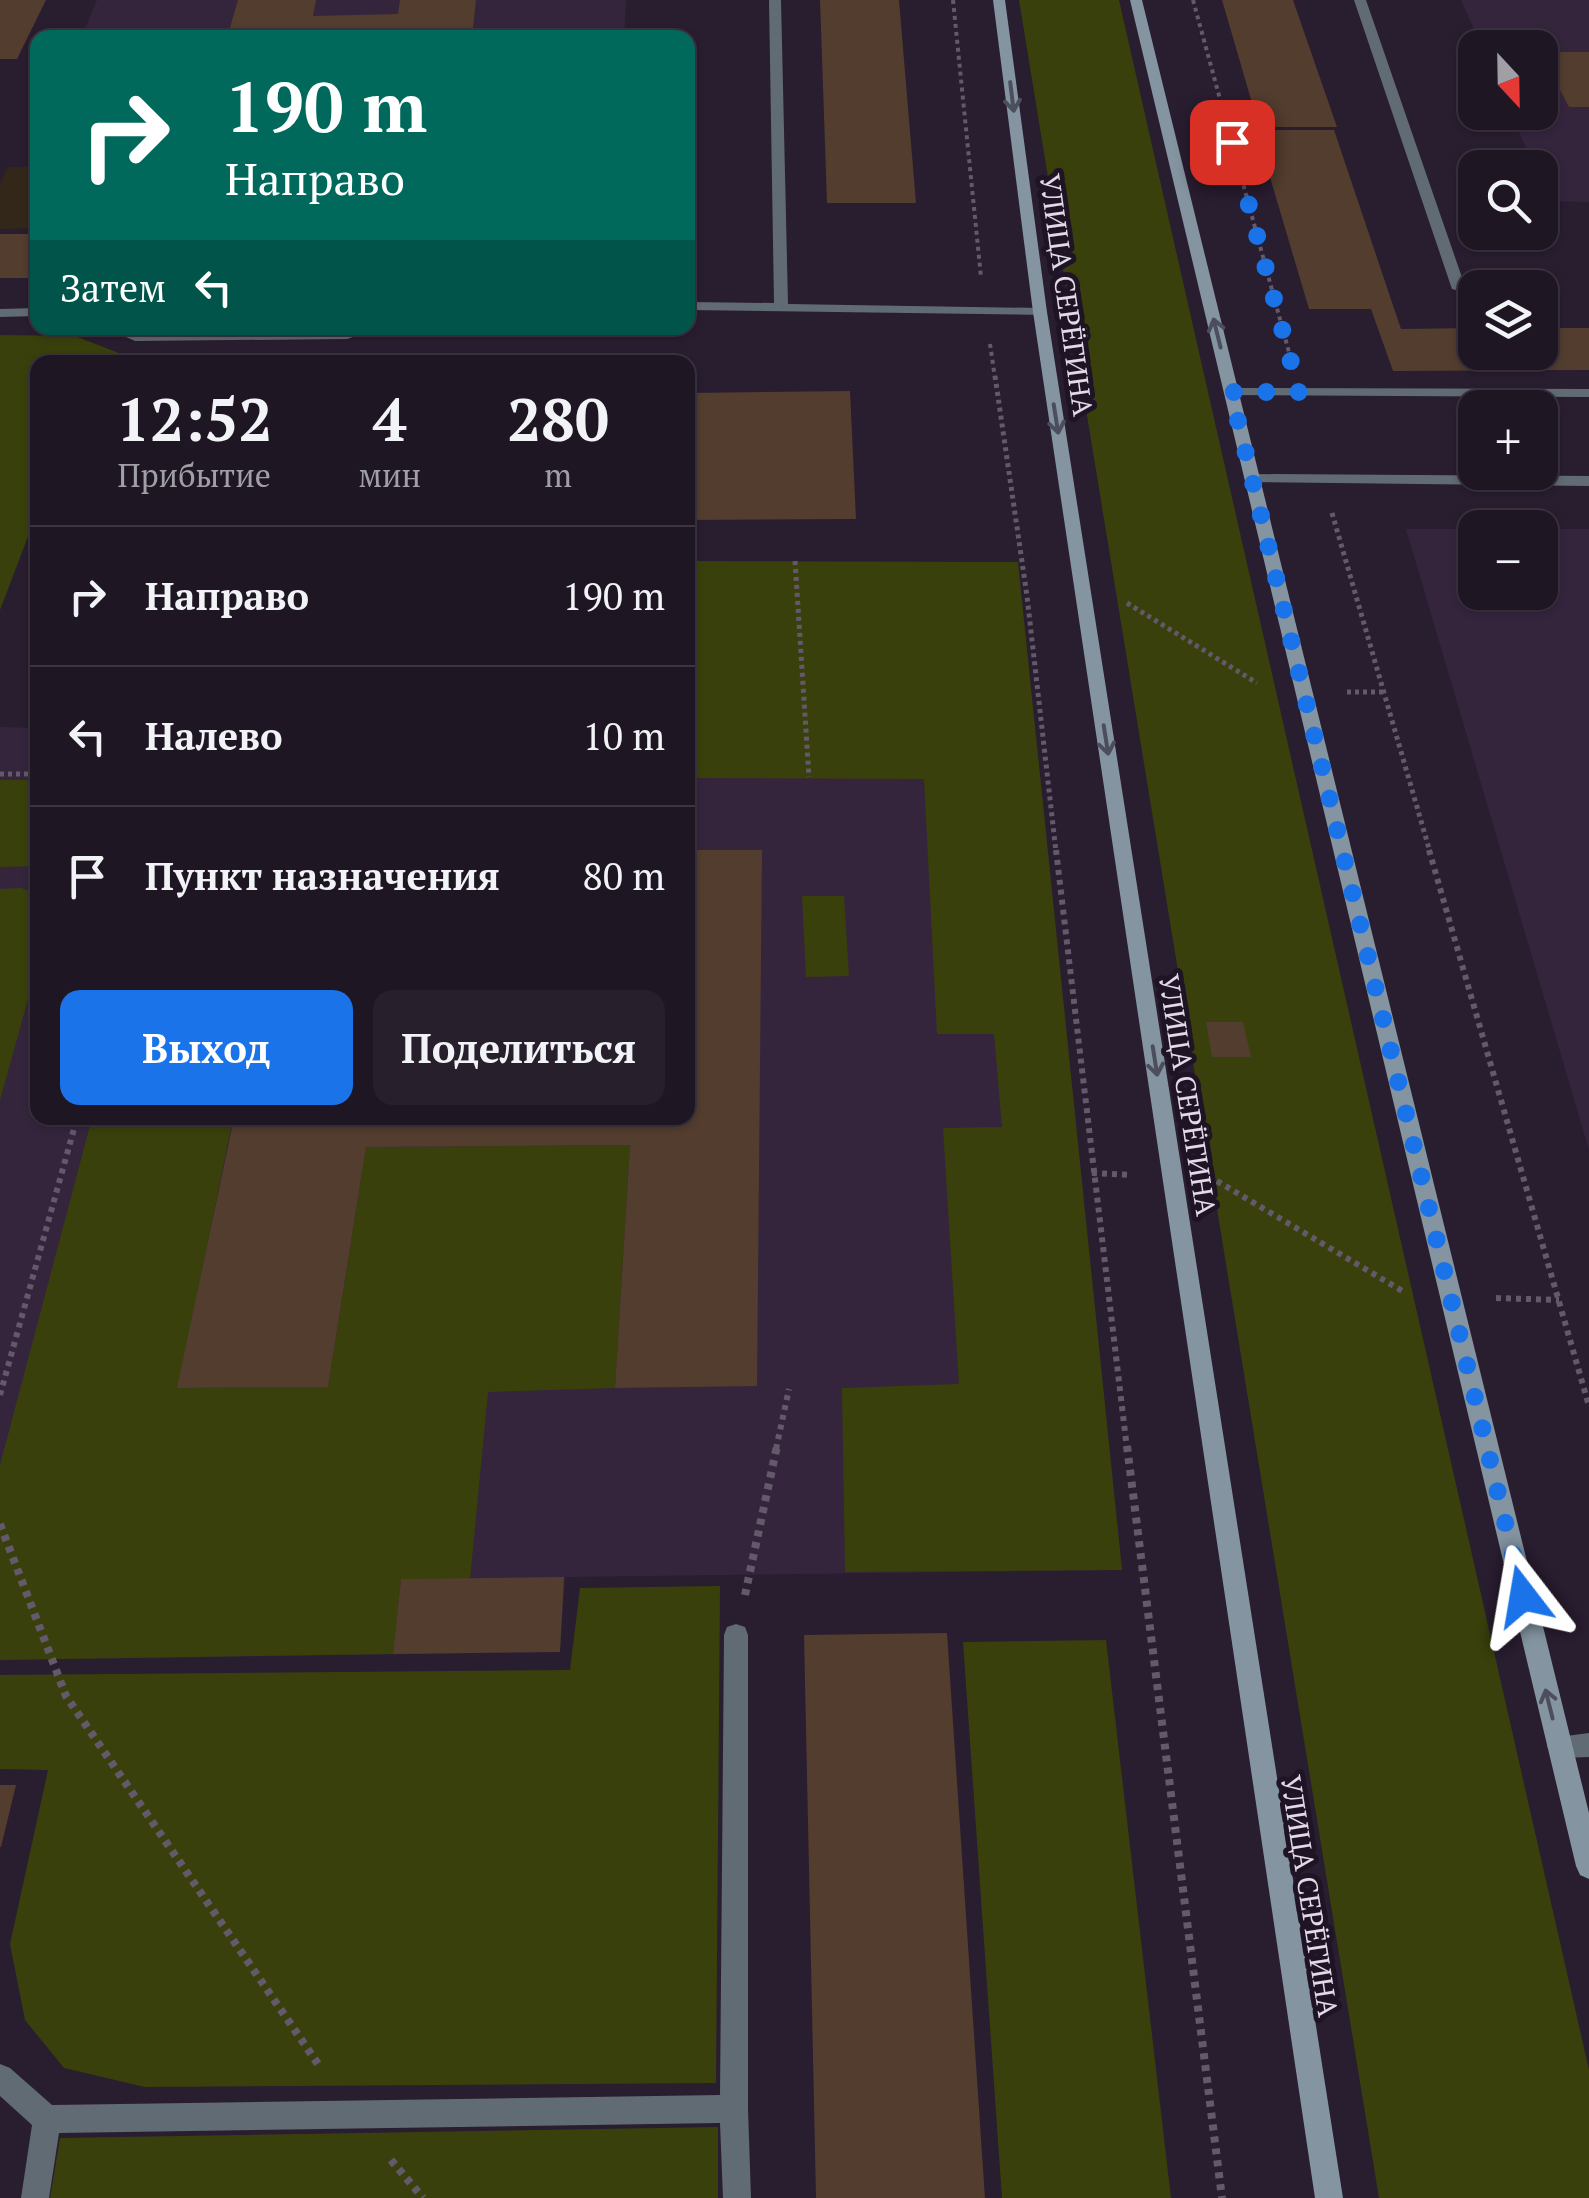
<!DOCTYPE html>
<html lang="ru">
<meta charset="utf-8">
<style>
body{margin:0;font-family:"PT Serif",serif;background:#271f2c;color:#f1f3f6;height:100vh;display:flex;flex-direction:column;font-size:38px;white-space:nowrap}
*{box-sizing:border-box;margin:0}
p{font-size:32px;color:#a19fa6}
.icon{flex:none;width:55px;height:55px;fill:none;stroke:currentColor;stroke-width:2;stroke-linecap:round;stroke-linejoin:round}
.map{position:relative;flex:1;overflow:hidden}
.sheet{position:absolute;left:30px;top:355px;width:665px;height:770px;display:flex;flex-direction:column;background:#1f1624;border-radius:20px;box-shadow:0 2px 8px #0004,0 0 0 2px #3c3541}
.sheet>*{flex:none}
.banner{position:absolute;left:30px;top:30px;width:665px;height:305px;border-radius:20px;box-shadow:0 2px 8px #0004,0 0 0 2px #3c3541;background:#00695c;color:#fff;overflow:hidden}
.needle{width:65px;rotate:158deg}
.buttons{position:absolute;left:1458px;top:30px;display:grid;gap:20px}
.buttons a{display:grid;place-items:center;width:100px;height:100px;border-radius:20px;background:#1f1624;box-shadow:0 2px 8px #0004,0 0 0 2px #3c3541;font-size:50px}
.pin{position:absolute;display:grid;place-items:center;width:85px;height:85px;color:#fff;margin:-42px;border-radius:20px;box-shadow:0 5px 15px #0006}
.me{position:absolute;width:110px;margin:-55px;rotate:346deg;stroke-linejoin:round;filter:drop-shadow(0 0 8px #0008)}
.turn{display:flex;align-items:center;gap:35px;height:210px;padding:0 30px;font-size:45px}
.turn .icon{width:130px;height:130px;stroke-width:2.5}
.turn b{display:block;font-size:70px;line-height:85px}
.then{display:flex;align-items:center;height:95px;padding:0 30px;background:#0003;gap:20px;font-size:38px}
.eta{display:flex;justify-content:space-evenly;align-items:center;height:170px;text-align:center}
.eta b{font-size:60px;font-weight:700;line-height:70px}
.primary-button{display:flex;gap:20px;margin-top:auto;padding:20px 30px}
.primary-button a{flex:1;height:115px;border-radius:20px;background:#1a73e8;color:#fff;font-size:40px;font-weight:700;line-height:115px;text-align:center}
.primary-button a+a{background:#271f2c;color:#f1f3f6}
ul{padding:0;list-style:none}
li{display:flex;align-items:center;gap:30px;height:140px;padding:0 30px;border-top:2px solid #3c3541}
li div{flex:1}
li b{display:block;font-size:38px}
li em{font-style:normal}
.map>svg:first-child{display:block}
</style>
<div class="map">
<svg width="1589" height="2198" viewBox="0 0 1589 2198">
<rect width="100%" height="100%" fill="#291d30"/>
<path fill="#34253d" d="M97 0H626L624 37 81 38Z
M1461 0H1589V202L1550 201 1540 179V168L1535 167 1510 113 1540 112V48L1482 47Z
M1406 529H1475V592H1540V529H1589V1150Z
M0 727 37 728 38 1118H688V735L1036 736 1122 1570 565 1577 560 1652 0 1660Z"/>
<path fill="#332719" d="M8 167H37V228L0 229V184Z"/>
<path fill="#3a400b" d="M1019 0H1119L1589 2070V2198H1379Z
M0 335 75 336 129 357 489 360 38 362 37 513 0 610Z
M688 561 1018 562 1122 1570 845 1572 842 1388 959 1384 943 1128 1002 1127 994 1034H937L924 779 688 778Z
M0 780H37V866L0 867Z
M21 888 37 894V967L0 1100V889Z
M802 896H844L849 976 806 977Z
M92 1118H233L178 1388 328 1387 366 1147 630 1145 615 1388 488 1392 470 1579 401 1580 393 1654 0 1660V1465Z
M720 1586 716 2083 145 2087 64 2068 25 2020 10 1944 48 1770 0 1769V1675L570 1670 580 1588Z
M1106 1640 1171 2198H1002L963 1642Z
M718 2127V2198H50L60 2138Z"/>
<path fill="#523d2e" d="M0 0H46L17 59H0Z
M238 0H316L313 16 398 14 400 0H476L472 38H227Z
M820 0H899L916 203H827Z
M1222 0H1293L1337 127H1259Z
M1540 52H1589V107H1569Z
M1256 130H1334L1401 329 1475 328V352H1540V328H1589V370L1393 371 1371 309H1309Z
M0 234H38V278H0Z
M850 391 856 519 688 520V393Z
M688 850H762L757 1386 615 1388 630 1145 366 1147 328 1387 177 1388 234 1118H688Z
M1206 1022H1243L1251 1057H1212Z
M564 1577 560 1652 393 1654 401 1579Z
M947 1633 985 2198H816L804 1635Z
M0 1785H16L1 1847H0Z"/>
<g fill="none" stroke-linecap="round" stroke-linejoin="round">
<path stroke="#64596a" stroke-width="4" stroke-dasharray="4 4" stroke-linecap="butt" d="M953 0 981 277
M1193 0 1290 356
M990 344 995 378"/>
<path stroke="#64596a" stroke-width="5" stroke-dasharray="4 4" stroke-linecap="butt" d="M995 376 1027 596 1056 852
M1332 513 1430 852
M795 561 809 777
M1127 603 1257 683
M1347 692H1383
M0 774H38"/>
<path stroke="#64596a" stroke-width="6" stroke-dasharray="5 5" stroke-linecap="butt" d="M1056 850 1127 1449
M1429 850 1589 1406
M1092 1173 1130 1175
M1217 1181 1404 1292
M1496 1298 1559 1300
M0 1395 77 1118
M776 1449 789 1389"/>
<path stroke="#64596a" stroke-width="8" stroke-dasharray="6 6" stroke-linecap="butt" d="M1127 1446 1222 2198
M0 1524 66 1696 320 2067
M745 1595 777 1446
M391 2160 423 2198"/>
<path fill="#616b73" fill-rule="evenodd" d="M769 0H781L788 304 1040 308 1045 309V315L688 310V302L774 303Z
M1354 0H1366L1466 289 1464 292 1452 289Z
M38 308V316L0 317V309Z
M106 328H124L137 333 378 328 347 339 135 341Z
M1231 388 1589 389V397L1226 395 1224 392Z
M1250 474 1589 476V486L1245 482V476Z
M736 1624 745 1627 748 1635V2109L751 2198H723L720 2123 59 2133 49 2198H21L32 2125 0 2096V2064L10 2068 52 2105 720 2095 724 1635 727 1627Z
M1589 1733V1757L1560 1758 1551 1754 1547 1746 1551 1738Z"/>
<path fill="#8494a1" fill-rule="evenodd" d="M993 0H1005L1047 312 1343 2198H1315L1033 312Z
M1130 0H1142L1589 1813V1879L1580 1875 1576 1866Z"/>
</g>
<defs><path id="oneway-shaft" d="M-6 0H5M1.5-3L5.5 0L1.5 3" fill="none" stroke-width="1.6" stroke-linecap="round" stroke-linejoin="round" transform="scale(2.5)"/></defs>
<g stroke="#4c4e5d">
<use href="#oneway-shaft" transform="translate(1012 97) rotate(83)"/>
<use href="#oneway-shaft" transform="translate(1217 333) rotate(-104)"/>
<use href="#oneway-shaft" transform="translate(1056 419) rotate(81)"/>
<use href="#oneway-shaft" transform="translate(1106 740) rotate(81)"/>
<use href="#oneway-shaft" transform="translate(1155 1061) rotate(81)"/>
<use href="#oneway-shaft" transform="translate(1549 1704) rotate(-104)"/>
</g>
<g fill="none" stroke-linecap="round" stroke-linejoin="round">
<path stroke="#1a73e8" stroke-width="18" stroke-dasharray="0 32.4" d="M1232 142 1299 392H1231L1523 1596"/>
</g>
<g text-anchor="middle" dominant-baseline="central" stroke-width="10" stroke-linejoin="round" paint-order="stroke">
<g font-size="28" fill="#e2dae7" stroke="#1f1426">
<text transform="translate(1067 295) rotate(82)">УЛИЦА СЕРЁГИНА</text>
<text transform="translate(1188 1095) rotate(81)">УЛИЦА СЕРЁГИНА</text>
<text transform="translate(1310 1896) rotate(81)">УЛИЦА СЕРЁГИНА</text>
</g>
</g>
</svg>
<div class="buttons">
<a><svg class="needle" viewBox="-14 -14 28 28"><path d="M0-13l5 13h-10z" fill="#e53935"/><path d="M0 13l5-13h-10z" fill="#a19fa6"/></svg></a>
<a><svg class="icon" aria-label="search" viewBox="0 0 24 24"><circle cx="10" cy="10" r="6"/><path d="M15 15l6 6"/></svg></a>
<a><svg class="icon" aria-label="layers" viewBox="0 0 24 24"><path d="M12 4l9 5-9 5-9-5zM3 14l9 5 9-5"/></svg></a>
<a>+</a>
<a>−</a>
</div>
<div class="pin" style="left:1232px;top:142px;background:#d93025"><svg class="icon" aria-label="arrive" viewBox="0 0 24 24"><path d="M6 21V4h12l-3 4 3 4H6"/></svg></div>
<svg class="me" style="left:1523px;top:1596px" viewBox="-20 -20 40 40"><path d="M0-17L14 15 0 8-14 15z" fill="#1a73e8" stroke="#fff" stroke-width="4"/></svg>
<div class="banner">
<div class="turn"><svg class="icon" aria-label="right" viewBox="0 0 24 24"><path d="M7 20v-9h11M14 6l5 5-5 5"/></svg><div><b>190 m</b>Направо</div></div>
<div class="then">Затем<svg class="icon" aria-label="left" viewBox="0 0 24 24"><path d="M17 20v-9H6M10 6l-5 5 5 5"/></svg></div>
</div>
<section class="sheet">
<div class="eta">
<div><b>12:52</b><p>Прибытие</p></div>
<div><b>4</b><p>мин</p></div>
<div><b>280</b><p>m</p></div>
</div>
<ul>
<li><svg class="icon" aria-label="right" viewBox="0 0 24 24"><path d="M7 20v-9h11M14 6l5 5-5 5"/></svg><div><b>Направо</b></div><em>190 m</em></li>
<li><svg class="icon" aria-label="left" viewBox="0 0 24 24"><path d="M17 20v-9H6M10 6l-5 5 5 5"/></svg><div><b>Налево</b></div><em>10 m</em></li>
<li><svg class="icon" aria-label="arrive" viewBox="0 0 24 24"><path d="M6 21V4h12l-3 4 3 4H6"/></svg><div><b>Пункт назначения</b></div><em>80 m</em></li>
</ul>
<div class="primary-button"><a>Выход</a><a>Поделиться</a></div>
</section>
</div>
